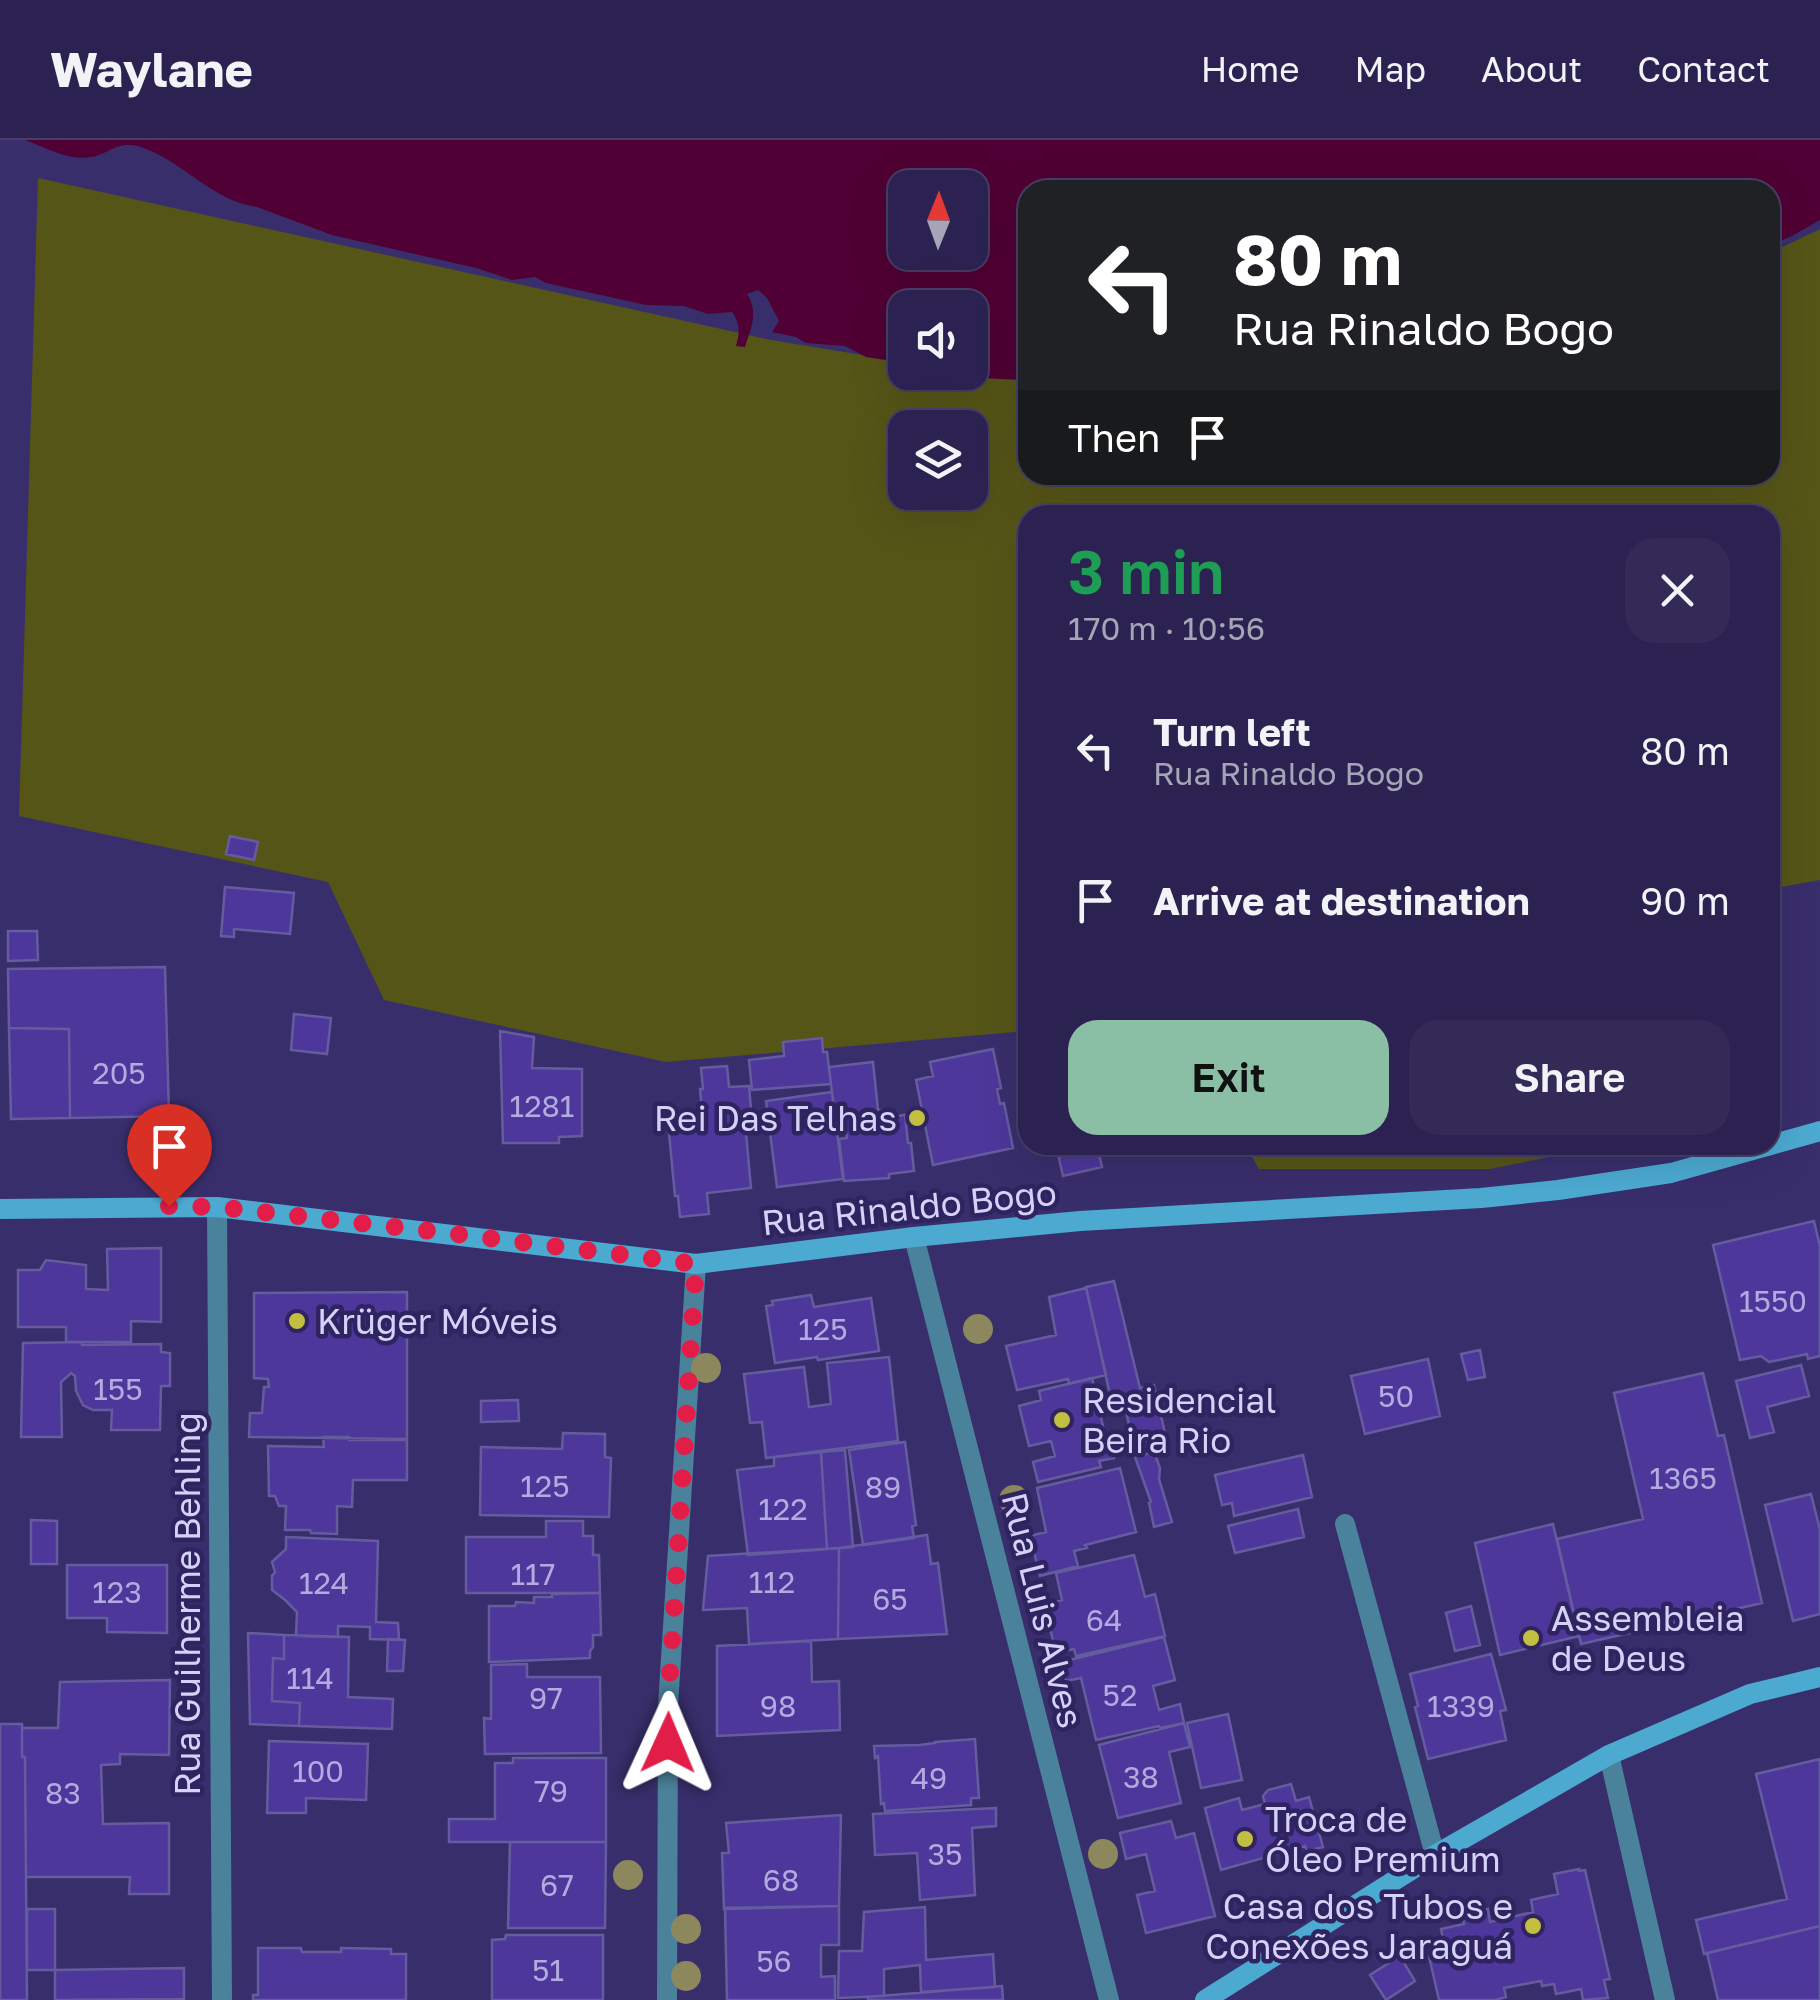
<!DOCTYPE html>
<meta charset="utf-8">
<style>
body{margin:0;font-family:"Golos Text",sans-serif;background:#332a58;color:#f1f3f6;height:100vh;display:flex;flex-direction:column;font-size:38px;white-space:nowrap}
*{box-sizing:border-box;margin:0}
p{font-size:32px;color:#a6a4b7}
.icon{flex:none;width:55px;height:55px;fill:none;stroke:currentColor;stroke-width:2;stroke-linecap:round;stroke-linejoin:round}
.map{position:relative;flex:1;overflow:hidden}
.side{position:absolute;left:1018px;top:365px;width:762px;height:650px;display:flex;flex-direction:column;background:#2b2251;border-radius:30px;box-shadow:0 10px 40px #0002,0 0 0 2px #473f68}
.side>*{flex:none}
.guide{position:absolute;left:1018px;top:40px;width:762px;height:305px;border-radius:30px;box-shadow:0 10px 40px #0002,0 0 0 2px #473f68;background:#202124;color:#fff;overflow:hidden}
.needle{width:65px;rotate:1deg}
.fabs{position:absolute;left:888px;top:30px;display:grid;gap:20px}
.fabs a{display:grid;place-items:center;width:100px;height:100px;border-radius:20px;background:#2b2251;box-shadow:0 10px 40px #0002,0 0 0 2px #473f68;font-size:50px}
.pin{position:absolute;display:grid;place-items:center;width:85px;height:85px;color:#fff;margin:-102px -42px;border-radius:50% 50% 50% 0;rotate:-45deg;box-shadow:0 0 10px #0007}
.pin .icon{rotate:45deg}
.me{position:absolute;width:110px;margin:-55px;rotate:1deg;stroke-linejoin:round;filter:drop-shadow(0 0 8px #0008)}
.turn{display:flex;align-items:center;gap:35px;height:210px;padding:0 50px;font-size:45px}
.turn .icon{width:130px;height:130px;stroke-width:2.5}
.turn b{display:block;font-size:70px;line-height:85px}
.then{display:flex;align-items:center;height:95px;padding:0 50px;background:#0003;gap:20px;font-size:38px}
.round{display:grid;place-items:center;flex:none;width:105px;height:105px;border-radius:30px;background:#332a58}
.overview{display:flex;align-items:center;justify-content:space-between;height:170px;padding:0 50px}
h1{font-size:60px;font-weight:600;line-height:75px;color:#1e9e55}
.action{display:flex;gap:20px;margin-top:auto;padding:20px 50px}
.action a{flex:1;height:115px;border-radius:30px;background:#8abfa5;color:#111;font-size:40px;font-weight:600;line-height:115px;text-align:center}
.action a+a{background:#332a58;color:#f1f3f6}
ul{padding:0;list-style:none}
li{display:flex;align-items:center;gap:30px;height:150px;padding:0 50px}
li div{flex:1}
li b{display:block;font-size:38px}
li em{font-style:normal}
header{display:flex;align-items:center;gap:60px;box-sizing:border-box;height:140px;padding:0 50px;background:#2b2251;border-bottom:2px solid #473f68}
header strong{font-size:48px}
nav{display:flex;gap:55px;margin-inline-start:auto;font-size:35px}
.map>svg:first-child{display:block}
</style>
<header>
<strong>Waylane</strong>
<nav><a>Home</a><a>Map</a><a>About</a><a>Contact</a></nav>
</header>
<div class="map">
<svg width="1820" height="1860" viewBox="0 0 1820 1860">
<rect width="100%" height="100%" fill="#392e6c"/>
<path fill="#565518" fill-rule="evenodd" d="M38 38 771 200 905 222V232H970L1027 241 1028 335H1770V113L1820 89V740L1770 749V375H1028L1027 891 666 922 384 860 328 742 19 676ZM905 288H970V352H905Z
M1245 1005H1608L1490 1029H1259Z"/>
<path fill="#500034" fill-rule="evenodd" d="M25 0H1820V80L1792 96 1770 105V50H1028L1027 240 979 238 956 233 970 232V168H905V223L866 217 845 206 806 203 796 197 772 192 779 181 767 158 758 150 747 154C759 173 751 187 745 207L736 206C740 192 740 184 732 172L708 174 684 166 646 165 546 143 535 137 512 140 476 128 332 95 257 67C212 61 183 21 141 7 114 0 112 14 91 17 68 21 47 8 25 0ZM905 48H970V112H905Z"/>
<path fill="#4d379a" stroke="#655c9f" stroke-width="2.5" d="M230 696 258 702 254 720 226 714Z
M225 747 294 753 290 794 234 789V797L221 796Z
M8 791H37L38 820 8 821Z
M165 827 169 976 70 978 69 889 9 888 8 829Z
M294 874 331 878 327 914 291 910Z
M9 888 69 889 70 978 11 979Z
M500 891 534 897 532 928 582 929V996L559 997V1003H503Z
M822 898 823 912H827L831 944 752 950 749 920 784 916 783 902Z
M993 909 1001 948 997 949 1000 964 1004 963 1013 1008 933 1025 916 940 933 936 930 922Z
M873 922 878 970H882L883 978 905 975 908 1003H911L914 1031 889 1034V1038L844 1041 839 999 847 998 845 986 836 987 829 927Z
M727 926 729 947 749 946 752 981 745 982 751 1048 707 1053 709 1074 680 1077 678 1056H675L669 993 704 990 700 949H703L701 928Z
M832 952 843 1039 777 1047 766 961Z
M1056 1005H1097L1102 1027 1063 1036Z
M1814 1081 1820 1107V1216L1808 1219 1807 1214 1769 1222 1761 1216 1740 1220 1713 1105Z
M161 1108V1182L131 1181V1202H66V1187H18V1130H40L46 1120 86 1125V1149L108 1150 107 1109Z
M1114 1141 1140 1248 1154 1245 1167 1302 1134 1309 1122 1252 1110 1255 1086 1147Z
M1086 1148 1106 1235 1069 1244 1068 1239 1017 1250 1006 1206 1056 1195 1049 1157Z
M407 1152V1299L249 1297 250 1273H262L264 1247H269L268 1239 254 1238V1153Z
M811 1155 814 1167 871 1158 879 1211 818 1220 817 1217 775 1223 766 1166 773 1165 772 1161Z
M82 1202V1205L161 1204V1212L170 1213V1246H161L160 1290H111L112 1270H93L83 1265 76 1251 75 1236 71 1233 61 1242 62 1297H21L23 1203Z
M1480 1210 1485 1237 1468 1240 1461 1214Z
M889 1217 898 1301 766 1318 762 1282 750 1283 744 1234 804 1227 809 1267 831 1264 827 1223Z
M1428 1219 1440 1276 1365 1294 1351 1236Z
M1801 1225 1809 1256 1767 1267 1774 1292 1750 1298 1736 1241Z
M1703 1233 1718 1296 1724 1295 1762 1463 1581 1504 1557 1399 1643 1379 1614 1253Z
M1092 1238 1105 1295 1108 1294 1114 1318 1099 1321 1101 1327 1038 1342 1033 1322 1055 1316 1051 1301 1029 1306 1019 1266 1041 1260 1039 1251Z
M518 1260 519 1281 481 1282V1261Z
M563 1293 605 1294V1317L611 1318 609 1377 480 1375 481 1307 562 1309Z
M323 1297H349V1300H407V1340H353L352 1367 337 1366V1394L311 1393 310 1390H285L286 1366H279L275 1356H269L268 1306 324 1307Z
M905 1302 916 1385 912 1386 914 1398 863 1405 849 1310Z
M845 1310 853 1407 827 1409 821 1312Z
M821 1312 827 1409 748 1415 737 1330 774 1326V1317Z
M1154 1312 1160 1328 1159 1339 1172 1382 1154 1387 1149 1363 1151 1362 1135 1317Z
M1303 1315 1312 1357 1234 1376 1232 1363 1222 1365 1215 1335Z
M1120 1328 1136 1392 1085 1405 1087 1408 1074 1411 1078 1426 1040 1436 1030 1396 1046 1392 1037 1348Z
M1811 1354 1820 1390V1474L1793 1481 1765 1365Z
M1298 1369 1304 1397 1235 1413 1228 1386Z
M31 1380 57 1381V1424H31Z
M546 1381H583V1396H593V1415H599L600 1453H466V1397H546Z
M1553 1384 1579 1496 1500 1515 1475 1403Z
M927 1395 931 1424 938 1423 947 1494 838 1499 839 1408Z
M286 1397 378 1401 376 1482 398 1483 399 1500 370 1499V1487L338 1486V1497L296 1496 297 1472 285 1460 272 1450V1436L275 1432 272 1422 286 1409Z
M839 1408 838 1499 749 1504 747 1468 703 1470 708 1416Z
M1134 1415 1145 1457 1155 1454 1165 1496 1076 1516 1074 1509 1056 1513 1044 1464 1062 1460 1056 1433Z
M67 1425H167V1493L107 1492V1478H67Z
M600 1453 601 1495H593V1507L590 1511V1518L489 1522V1466H515L516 1462 534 1463V1457H552V1454Z
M1471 1466 1480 1505 1455 1511 1446 1473Z
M248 1493 284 1495V1519L273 1518 272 1561 300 1563 299 1586 250 1584Z
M284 1495 349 1497 348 1557 393 1559 392 1589 299 1586 300 1563 272 1561 273 1518 284 1519Z
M1164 1497 1175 1540 1153 1546 1159 1570 1180 1564 1184 1583 1160 1588 1159 1586 1096 1600 1081 1538 1066 1541 1061 1522Z
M388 1499 405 1500 403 1531H387Z
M811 1501 812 1542 839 1541 840 1590 717 1596V1506Z
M1491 1514 1506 1570 1500 1571 1506 1600 1428 1619 1415 1567 1418 1566 1410 1534Z
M527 1524V1537H600L601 1613 485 1614 484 1578 491 1579V1525Z
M170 1540 169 1615 120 1614V1624L101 1625 103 1684 169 1683V1754H129L130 1737H26L25 1617H22V1588H58L60 1542Z
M1228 1574 1242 1640 1201 1648 1187 1583Z
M1184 1583 1190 1607 1169 1612 1181 1663 1118 1678 1099 1605Z
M0 1584H22V1617H25L27 1860H0Z
M975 1599 979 1658H971V1665L885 1671 884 1663 881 1664 878 1616 875 1618 874 1606 920 1605 935 1603V1602Z
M269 1601 368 1604 366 1660 306 1658V1673H267Z
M513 1618H606V1702H449V1679H495V1623H513Z
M1820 1619V1786L1704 1814 1696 1780 1787 1759 1756 1634Z
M1291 1644 1296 1661 1309 1657 1323 1707 1307 1711 1305 1706 1221 1730 1205 1668 1239 1658 1242 1670 1265 1664 1263 1656 1268 1650Z
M996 1668V1686L972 1688 975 1755 920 1760 917 1713 875 1715 873 1674Z
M841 1675 839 1766 724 1769 722 1713H729L726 1683Z
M1171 1681 1176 1698 1194 1693 1215 1776 1146 1793 1137 1755 1155 1751 1146 1714 1126 1719 1120 1693Z
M510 1702H606L605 1788H508Z
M1579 1729V1731L1585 1730 1610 1839 1604 1840 1608 1858 1583 1860 1581 1849 1556 1854 1554 1844 1542 1846 1541 1841 1504 1848 1506 1857 1495 1860H1439L1428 1812 1445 1808 1441 1789 1464 1784 1462 1774 1488 1769 1490 1782 1533 1772 1531 1760 1558 1754 1554 1734Z
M839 1766V1805H821V1837L835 1836V1860H727L725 1768Z
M925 1767 926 1820 993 1814 995 1847 921 1852 920 1825 884 1829V1856L838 1858 839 1811H862L864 1772Z
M27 1769H55V1830H27Z
M1820 1786V1860H1718L1707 1813Z
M506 1795H603V1860H492V1800L505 1799Z
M258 1808H301L302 1812H341V1808L391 1809V1814H406V1860H253V1855H258Z
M1400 1816 1415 1841 1386 1860 1370 1835Z
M184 1828V1859L55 1860V1830Z
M1002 1846 1003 1860H868V1857Z"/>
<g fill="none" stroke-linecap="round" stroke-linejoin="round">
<path stroke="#4b829b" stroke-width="20" d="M217 1067 222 1860
M914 1097 1109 1860
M1345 1384 1435 1715
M1609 1615 1665 1860
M667 1860 668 1566 696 1124"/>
<path stroke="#4caad1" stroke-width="20" d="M0 1069 217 1067 696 1124 914 1097 1080 1081 1481 1058 1558 1050 1671 1033 1820 991
M1205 1860 1435 1715 1609 1615 1750 1554 1820 1537"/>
</g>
<g fill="#8d875d">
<circle cx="978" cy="1189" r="15"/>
<circle cx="706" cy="1228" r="15"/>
<circle cx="1014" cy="1360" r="15"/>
<circle cx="1103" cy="1714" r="15"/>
<circle cx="628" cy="1735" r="15"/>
<circle cx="686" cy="1789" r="15"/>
<circle cx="686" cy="1836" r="15"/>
</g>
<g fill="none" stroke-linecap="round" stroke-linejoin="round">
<path stroke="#e11d48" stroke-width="18" stroke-dasharray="0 32.4" d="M169 1066 217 1067 440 1092 696 1124 668 1566V1603"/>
</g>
<g fill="#c1be40" stroke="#2f2360" stroke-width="4">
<circle cx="917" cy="978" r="10"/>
<circle cx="297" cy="1181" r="10"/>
<circle cx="1062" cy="1280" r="10"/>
<circle cx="1531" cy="1498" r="10"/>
<circle cx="1245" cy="1699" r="10"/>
<circle cx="1533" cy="1786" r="10"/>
</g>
<g text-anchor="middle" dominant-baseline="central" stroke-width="9" stroke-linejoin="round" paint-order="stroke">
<g font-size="30" fill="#b2abe0">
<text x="119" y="933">205</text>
<text x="542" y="966">1281</text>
<text x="1773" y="1161">1550</text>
<text x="823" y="1189">125</text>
<text x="118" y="1249">155</text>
<text x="1396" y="1256">50</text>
<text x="1683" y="1338">1365</text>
<text x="545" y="1346">125</text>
<text x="883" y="1347">89</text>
<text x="783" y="1369">122</text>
<text x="533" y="1434">117</text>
<text x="772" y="1442">112</text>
<text x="324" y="1443">124</text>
<text x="117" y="1452">123</text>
<text x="890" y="1459">65</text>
<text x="1104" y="1480">64</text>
<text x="310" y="1538">114</text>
<text x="1120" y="1555">52</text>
<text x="546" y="1558">97</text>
<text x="778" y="1566">98</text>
<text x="1461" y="1566">1339</text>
<text x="318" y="1631">100</text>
<text x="1141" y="1637">38</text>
<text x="929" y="1638">49</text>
<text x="551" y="1651">79</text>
<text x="63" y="1653">83</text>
<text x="945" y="1714">35</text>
<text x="781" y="1740">68</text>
<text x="557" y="1745">67</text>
<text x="774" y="1821">56</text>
<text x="548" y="1830">51</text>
</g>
<g font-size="35" fill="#d4d2f8" stroke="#2f2360" text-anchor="start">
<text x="897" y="978" text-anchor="end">Rei Das Telhas</text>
<text x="317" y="1181">Krüger Móveis</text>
<text x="1082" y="1260">Residencial<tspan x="1082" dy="40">Beira Rio</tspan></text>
<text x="1551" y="1478">Assembleia<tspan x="1551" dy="40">de Deus</tspan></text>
<text x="1265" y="1679">Troca de<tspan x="1265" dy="40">Óleo Premium</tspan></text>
<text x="1513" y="1766" text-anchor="end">Casa dos Tubos e<tspan x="1513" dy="40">Conexões Jaraguá</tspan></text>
</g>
<g font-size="35" fill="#d4d2f8" stroke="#2f2360">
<text transform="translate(909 1067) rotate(-6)">Rua Rinaldo Bogo</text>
<text transform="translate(187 1464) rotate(-90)">Rua Guilherme Behling</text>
<text transform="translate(1043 1470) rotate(76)">Rua Luis Alves</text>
</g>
</g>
</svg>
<div class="fabs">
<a><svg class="needle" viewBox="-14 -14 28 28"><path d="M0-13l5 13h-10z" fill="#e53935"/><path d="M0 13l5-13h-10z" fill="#a6a4b7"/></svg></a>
<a><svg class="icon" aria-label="sound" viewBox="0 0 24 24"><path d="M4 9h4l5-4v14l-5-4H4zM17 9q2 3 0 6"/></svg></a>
<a><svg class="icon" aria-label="layers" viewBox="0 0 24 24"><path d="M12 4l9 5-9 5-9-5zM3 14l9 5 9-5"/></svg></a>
</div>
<div class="pin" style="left:169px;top:1066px;background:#d93025"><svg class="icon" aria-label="arrive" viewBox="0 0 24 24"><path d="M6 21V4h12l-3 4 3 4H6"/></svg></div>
<svg class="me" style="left:668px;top:1603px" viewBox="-20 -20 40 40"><path d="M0-17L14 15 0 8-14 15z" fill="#e11d48" stroke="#fff" stroke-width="4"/></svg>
<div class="guide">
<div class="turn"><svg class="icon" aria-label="left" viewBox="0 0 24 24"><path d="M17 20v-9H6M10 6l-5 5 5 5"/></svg><div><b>80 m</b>Rua Rinaldo Bogo</div></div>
<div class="then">Then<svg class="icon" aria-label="arrive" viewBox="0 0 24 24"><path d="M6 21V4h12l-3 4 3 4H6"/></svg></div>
</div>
<section class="side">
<div class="overview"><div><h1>3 min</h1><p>170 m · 10:56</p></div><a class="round"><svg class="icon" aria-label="close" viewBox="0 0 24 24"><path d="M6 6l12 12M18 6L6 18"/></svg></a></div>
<ul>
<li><svg class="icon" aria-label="left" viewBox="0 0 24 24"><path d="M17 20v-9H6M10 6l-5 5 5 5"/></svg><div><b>Turn left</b><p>Rua Rinaldo Bogo</p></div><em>80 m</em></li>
<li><svg class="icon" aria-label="arrive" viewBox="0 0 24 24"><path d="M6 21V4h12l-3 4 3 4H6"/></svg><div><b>Arrive at destination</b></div><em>90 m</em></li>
</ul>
<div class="action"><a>Exit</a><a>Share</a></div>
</section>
</div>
